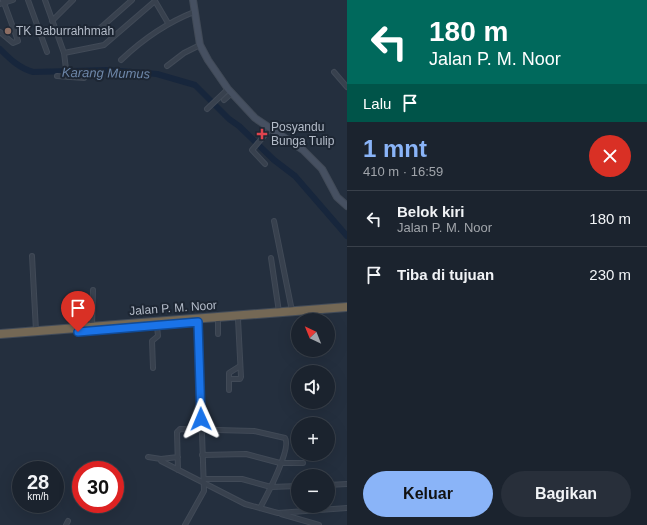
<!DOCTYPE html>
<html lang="id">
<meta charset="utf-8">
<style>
body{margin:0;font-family:Arial,sans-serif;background:#282f3a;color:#f1f3f6;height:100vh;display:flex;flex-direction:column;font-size:15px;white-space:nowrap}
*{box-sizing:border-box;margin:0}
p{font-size:13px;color:#a0a4aa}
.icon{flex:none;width:22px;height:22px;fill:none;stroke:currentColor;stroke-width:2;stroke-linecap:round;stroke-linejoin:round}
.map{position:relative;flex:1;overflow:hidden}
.drawer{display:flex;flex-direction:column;background:#1b232e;width:300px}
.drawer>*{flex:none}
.banner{background:#00695c;color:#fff;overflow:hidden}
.needle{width:26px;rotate:317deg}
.buttons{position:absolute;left:291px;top:313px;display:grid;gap:8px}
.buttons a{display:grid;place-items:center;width:44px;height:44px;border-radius:50%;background:#1b232e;box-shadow:0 4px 16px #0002,0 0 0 1px #39404a;font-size:20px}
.speed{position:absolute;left:12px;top:461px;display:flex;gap:8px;font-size:20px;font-weight:700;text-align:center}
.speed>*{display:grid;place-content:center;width:52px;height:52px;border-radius:50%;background:#1b232e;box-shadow:0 4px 16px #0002,0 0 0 1px #39404a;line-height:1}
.speed small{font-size:10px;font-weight:400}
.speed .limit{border:6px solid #d22;background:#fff;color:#111}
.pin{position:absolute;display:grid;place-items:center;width:34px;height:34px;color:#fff;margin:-41px -17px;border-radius:50% 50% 50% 0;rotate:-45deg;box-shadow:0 0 4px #0007}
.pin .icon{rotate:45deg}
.me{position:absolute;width:44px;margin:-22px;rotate:359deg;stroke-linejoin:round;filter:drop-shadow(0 0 3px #0008)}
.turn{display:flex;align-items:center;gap:14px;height:84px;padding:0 16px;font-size:18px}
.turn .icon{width:52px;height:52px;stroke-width:2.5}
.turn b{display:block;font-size:28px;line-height:34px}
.then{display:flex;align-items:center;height:38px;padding:0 16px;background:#0003;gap:8px;font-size:15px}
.round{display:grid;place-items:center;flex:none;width:42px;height:42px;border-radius:21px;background:#282f3a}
.head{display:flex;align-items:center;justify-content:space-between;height:68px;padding:0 16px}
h1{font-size:24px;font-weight:800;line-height:30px;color:#8ab4f8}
.primary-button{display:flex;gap:8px;margin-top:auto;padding:8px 16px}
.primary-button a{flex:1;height:46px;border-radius:24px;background:#8ab4f8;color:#111;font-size:16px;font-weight:800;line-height:46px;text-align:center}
.primary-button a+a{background:#282f3a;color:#f1f3f6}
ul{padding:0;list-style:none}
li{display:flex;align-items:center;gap:12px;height:56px;padding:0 16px;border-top:1px solid #39404a}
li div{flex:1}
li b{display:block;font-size:15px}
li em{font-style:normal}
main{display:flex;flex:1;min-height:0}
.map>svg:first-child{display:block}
</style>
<main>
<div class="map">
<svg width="347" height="525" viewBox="0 0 347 525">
<rect width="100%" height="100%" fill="#242f3e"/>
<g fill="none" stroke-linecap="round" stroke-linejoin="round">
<path stroke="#17263c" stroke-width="6" d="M0 49C10 59 19 68 33 72L108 70 157 74 195 85 229 119 239 126 274 160 295 176 347 236"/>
<g stroke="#414a57" stroke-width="6">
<path id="street" d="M28 0 47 52
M45 0 64 53 67 77
M0 4 13 0
M52 21 73 0
M97 31 132 0
M0 32 13 43 18 41 3 0
M64 53 104 45 155 1 168 23
M121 60C143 39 166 23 194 12
M167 66 184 53 200 45
M334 72 347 87
M57 76 84 78
M224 100 232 93
M207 109 228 89
M265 164 252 150 270 129
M274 221 292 311
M32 256 36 331
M271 258 279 312
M218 321V334
M92 326 93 290
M153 368 152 341 158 336 157 326
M229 379V373L240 366
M229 390V379H240L241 377 238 319
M202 455 246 454 280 463H303
M148 457 161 459
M178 457 161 459V461L245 504 278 513 347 508
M178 470 177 432 180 429 254 431 285 438C292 448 266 497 260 508
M204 479H242L271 487 298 486
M328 485 347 484
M281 514 319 525
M66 525 68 521
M185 525 204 491 198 318"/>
</g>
<g stroke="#414a57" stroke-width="8">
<path id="secondary" d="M193 0 200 45 208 60 228 89 255 118 303 150 322 169 337 197 347 206"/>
</g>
<g stroke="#434c59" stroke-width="10">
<path id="highway" d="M0 334 347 307"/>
</g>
<use href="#street" stroke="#38414e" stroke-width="4"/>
<use href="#secondary" stroke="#465061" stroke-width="6"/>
<use href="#highway" stroke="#746855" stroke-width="8"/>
</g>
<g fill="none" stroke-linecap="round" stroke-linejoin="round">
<g stroke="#114b97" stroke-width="10">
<path id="route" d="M78 332 198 322 201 419"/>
</g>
<use href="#route" stroke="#1a73e8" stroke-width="7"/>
</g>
<circle fill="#8d6e63" stroke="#1d2633" stroke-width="1.5" cx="8" cy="31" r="4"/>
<path fill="#e0444e" stroke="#1d2633" stroke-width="1.5" d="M260 128h4v4h4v4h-4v4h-4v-4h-4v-4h4z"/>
<g text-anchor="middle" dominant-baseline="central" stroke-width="4" stroke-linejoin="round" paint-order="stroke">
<g font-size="12" fill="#b4bcc9" stroke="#1d2633" text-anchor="start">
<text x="16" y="31">TK Baburrahhmah</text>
<text x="271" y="127">Posyandu<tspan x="271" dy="14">Bunga Tulip</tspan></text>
</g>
<g font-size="12" fill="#b4bcc9" stroke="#1d2633">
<text transform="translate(173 308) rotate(-4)">Jalan P. M. Noor</text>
</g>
<g font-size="13" font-style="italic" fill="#6d86a8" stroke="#1d2633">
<text transform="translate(106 73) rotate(1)">Karang Mumus</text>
</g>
</g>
</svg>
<div class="buttons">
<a><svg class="needle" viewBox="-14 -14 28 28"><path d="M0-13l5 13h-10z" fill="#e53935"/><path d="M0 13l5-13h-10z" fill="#a0a4aa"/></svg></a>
<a><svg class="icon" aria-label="sound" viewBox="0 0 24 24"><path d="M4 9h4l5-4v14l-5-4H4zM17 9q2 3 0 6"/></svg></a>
<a>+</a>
<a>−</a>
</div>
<div class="speed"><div>28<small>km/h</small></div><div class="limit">30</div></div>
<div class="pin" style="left:78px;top:332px;background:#d93025"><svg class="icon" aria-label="arrive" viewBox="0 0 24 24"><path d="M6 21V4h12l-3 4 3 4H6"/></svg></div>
<svg class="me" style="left:201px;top:419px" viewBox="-20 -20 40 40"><path d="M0-17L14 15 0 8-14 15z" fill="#1a73e8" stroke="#fff" stroke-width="4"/></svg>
</div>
<section class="drawer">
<div class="banner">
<div class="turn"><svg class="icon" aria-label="left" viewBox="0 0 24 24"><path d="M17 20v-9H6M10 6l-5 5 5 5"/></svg><div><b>180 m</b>Jalan P. M. Noor</div></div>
<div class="then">Lalu<svg class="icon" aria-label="arrive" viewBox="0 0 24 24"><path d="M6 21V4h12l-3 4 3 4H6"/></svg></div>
</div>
<div class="head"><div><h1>1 mnt</h1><p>410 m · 16:59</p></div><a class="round" style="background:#d93025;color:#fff"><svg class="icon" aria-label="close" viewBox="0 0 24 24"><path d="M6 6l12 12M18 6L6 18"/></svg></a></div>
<ul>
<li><svg class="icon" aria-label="left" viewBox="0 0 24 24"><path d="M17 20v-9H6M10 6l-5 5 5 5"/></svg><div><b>Belok kiri</b><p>Jalan P. M. Noor</p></div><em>180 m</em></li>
<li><svg class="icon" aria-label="arrive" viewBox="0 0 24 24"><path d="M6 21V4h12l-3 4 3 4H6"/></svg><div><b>Tiba di tujuan</b></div><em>230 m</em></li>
</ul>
<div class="primary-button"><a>Keluar</a><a>Bagikan</a></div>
</section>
</main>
